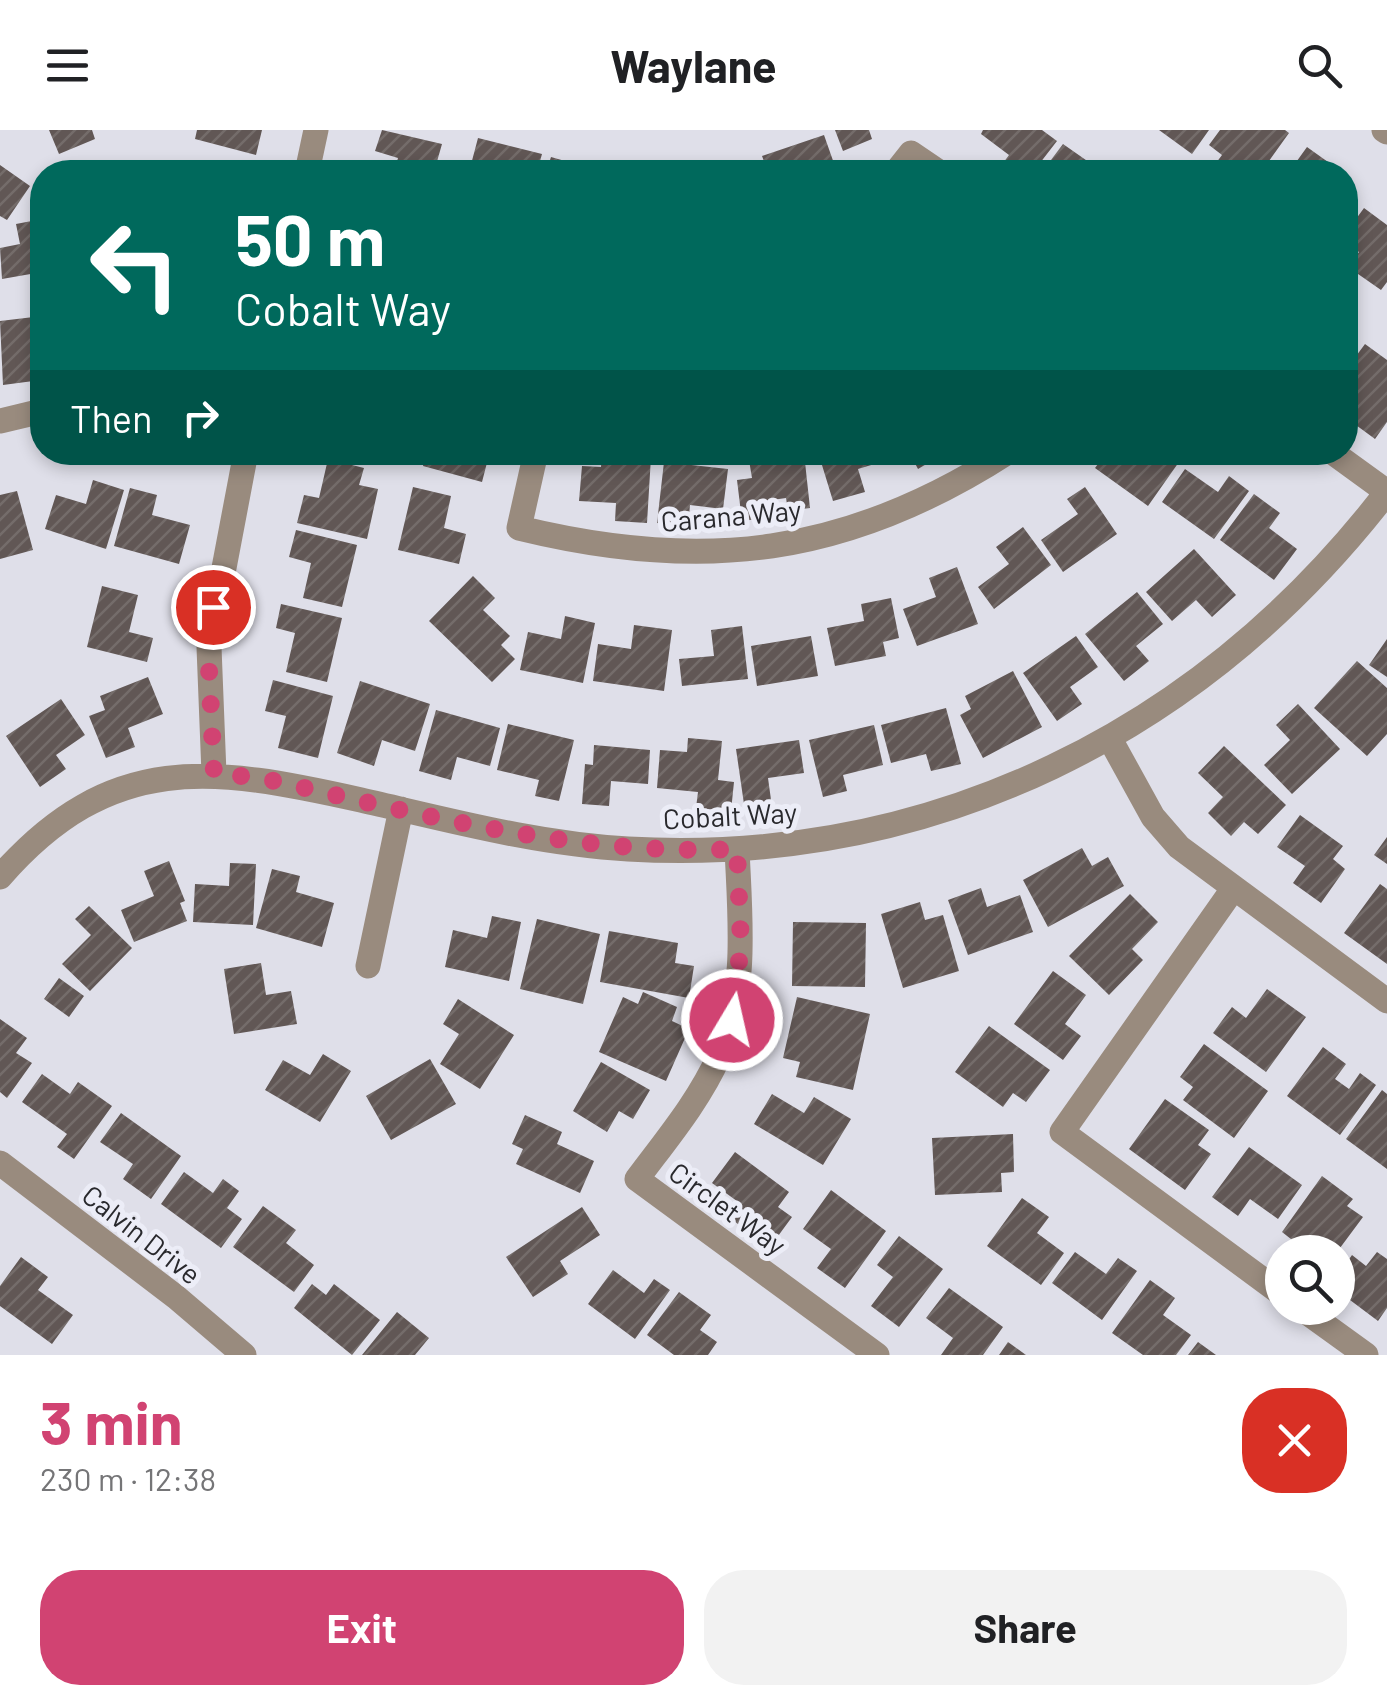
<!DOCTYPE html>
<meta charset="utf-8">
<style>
body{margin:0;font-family:Barlow,sans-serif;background:#f2f2f2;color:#202124;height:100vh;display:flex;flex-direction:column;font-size:38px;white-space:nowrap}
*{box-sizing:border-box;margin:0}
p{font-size:32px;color:#757577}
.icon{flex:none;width:55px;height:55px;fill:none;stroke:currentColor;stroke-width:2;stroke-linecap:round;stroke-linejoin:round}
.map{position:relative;height:1225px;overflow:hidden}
.side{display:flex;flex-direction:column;background:#fff;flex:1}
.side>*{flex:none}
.guide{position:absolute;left:30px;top:30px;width:1328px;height:305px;border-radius:40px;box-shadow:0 5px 15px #0003;background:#00695c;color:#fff;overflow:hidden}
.buttons{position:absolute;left:1265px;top:1105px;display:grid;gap:20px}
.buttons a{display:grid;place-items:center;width:90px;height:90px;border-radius:50%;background:#fff;box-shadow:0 5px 15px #0003;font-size:50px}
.pin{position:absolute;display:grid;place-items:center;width:85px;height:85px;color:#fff;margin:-42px;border:5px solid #fff;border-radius:50%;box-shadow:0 2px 10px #0007}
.me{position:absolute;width:110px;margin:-55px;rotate:9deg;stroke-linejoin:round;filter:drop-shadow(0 0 8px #0008)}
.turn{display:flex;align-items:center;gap:35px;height:210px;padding:0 40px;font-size:45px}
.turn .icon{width:130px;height:130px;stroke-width:2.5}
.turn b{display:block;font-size:70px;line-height:85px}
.then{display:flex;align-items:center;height:95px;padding:0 40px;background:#0003;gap:20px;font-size:38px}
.round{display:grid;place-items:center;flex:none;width:105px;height:105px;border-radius:40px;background:#f2f2f2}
.headline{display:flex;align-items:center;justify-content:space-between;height:170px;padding:0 40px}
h1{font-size:60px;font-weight:700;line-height:75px;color:#d14372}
.cta{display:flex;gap:20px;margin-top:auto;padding:20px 40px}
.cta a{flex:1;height:115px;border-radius:40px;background:#d14372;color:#fff;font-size:40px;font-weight:700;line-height:115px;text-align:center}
.cta a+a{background:#f2f2f2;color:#202124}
header{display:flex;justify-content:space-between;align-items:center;height:130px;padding:0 40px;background:#fff;font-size:45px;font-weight:700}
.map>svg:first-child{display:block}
</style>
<header><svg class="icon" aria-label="menu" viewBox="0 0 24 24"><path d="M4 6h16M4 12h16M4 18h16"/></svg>Waylane<svg class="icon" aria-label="search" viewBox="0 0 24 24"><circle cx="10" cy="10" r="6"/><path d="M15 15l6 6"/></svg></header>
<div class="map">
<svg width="1387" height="1225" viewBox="0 0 1387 1225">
<defs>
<pattern id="building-hatch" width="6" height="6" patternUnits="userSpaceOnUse" patternTransform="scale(2.5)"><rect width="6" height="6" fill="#615755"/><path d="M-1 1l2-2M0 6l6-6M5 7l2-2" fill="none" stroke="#746c6a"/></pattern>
</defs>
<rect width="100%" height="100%" fill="#dfdfe9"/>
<path fill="url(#building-hatch)" d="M49 0H92L95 9 59 24Z
M197 0H262L256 25 195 9Z
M382 0 442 14 434 42H394L398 28 375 21Z
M835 0H869L872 9 843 21Z
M983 0H1042L1057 11 1033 42H1001L998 40 1009 25 981 4Z
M1159 0H1209L1192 24Z
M1220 0H1285L1289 3 1261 42 1241 36 1236 42H1220L1213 37 1222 25 1209 15Z
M824 5 837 42H768L762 26Z
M478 8 542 24 537 42H469Z
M1063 14 1103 42H1042Z
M1307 17 1342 42H1289Z
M551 27 600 41V42H546Z
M0 35 30 56 7 90 0 86Z
M1364 78 1387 95V152L1381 160 1348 137 1359 122 1345 112V104Z
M42 89V142L2 149 0 118 20 114 16 94Z
M42 186 41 250 3 255 0 191Z
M1365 214 1387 230V292L1375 309 1345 287V241Z
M342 322H378L376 332Z
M426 322 489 325 482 352 423 336Z
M818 322H889L891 329 858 339 865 362 833 371Z
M909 322H947L918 339Z
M1107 322H1186L1148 376 1095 338Z
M602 323 651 327 647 393 615 391 616 373 579 371 582 336 601 337Z
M804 323 810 378 788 381 786 368 772 370 775 387 742 391 737 350 752 348 749 330Z
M328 329 364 338 359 355 378 359 367 409 297 393 304 365 319 368Z
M664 332 728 339 723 379 690 375 688 397 657 393Z
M1185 339 1218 362 1229 346 1249 361 1214 409 1162 372Z
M93 350 124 360 106 419 45 399 56 365 86 374Z
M413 357 451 366 444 398 466 404 459 434 398 420Z
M1085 357 1117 404 1063 442 1041 410 1078 384 1067 369Z
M130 358 157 365 152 385 190 395 179 434 114 416Z
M17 361 33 420 0 429V365Z
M1254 364 1280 383 1269 398 1297 419 1274 450 1220 410Z
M1023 397 1051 435 994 479 978 457 1009 434 996 417Z
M296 400 357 415 342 477 303 468 311 433 289 427Z
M1194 419 1236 465 1212 487 1196 470 1172 491 1146 462Z
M957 437 978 494 917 516 903 479 936 467 929 448Z
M473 446 495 468 483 480 510 506 501 515 515 529 492 552 429 491Z
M102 456 138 465 129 502 153 508 147 532 87 517Z
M1137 462 1163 494 1136 516 1149 531 1124 551 1085 504Z
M891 468 899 508 883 512 886 526 835 536 827 498 864 491 861 474Z
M281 474 342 488 327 552 286 542 295 503 276 498Z
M565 486 595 493 583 553 520 540 528 502 561 509Z
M634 495 672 500 664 561 593 551 598 514 631 519Z
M742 496 748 549 682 556 679 529 714 526 711 500Z
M811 506 818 546 757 556 751 516Z
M1076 506 1098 537 1070 557 1082 574 1057 591 1023 543Z
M1387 509V547L1369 535Z
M1357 531 1387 558V604L1367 626 1314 578Z
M1013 541 1042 597 983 628 960 585 971 579 965 566Z
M148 547 163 584 128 598 135 617 106 628 89 586 105 580 100 566Z
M273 550 333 566 318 628 278 618 286 586 265 581Z
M360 551 430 574 415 621 382 610 374 636 337 623Z
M61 569 85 605 56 625 66 639 40 657 6 606Z
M1298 574 1340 619 1292 664 1264 635 1290 610 1276 595Z
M946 578 961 634 931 641 926 624 891 633 881 595Z
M436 580 500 598 490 636 457 627 451 650 419 641Z
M508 594 574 610 559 671 535 666 539 650 497 640Z
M874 595 883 635 843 645 847 661 823 667 809 610Z
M688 608 722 611 718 650 734 652 731 681 696 678 698 662 657 658 660 620 687 622Z
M799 610 804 643 768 648 772 677 745 681 736 619Z
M594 615 650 620 648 654 611 651 609 676 582 674 585 634 593 635Z
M1224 616 1286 675 1258 704 1244 692 1231 706 1208 683 1223 667 1198 643Z
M1300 685 1343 716 1333 729 1345 739 1321 773 1293 753 1305 736 1277 717Z
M1387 707V734L1374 725Z
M1082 718 1092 736 1108 727 1124 756 1048 797 1023 750Z
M169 731 185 771 180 773 187 791 134 812 121 780 154 766 144 741Z
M230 733 256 734 253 795 193 792 195 754 229 756Z
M272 739 300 746 296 762 334 773 322 817 256 798Z
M1380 754 1387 759V834L1344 803Z
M981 758 987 777 1020 765 1033 802 968 825 948 770Z
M1130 764 1158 792 1132 819 1143 830 1109 865 1069 826Z
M920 772 925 790 943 785 959 841 903 858 881 784Z
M89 776 132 818 90 861 62 834 91 805 75 789Z
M492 786 521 792 509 851 445 837 453 800 487 808Z
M537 789 600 804 583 874 520 859Z
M793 792 866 793 865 857 792 856Z
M609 801 678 813 675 833 694 836 689 868 600 852Z
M261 833 266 865 291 861 297 894 234 904 224 839Z
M1053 841 1086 865 1065 894 1081 906 1063 930 1014 894Z
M59 848 84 866 69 887 44 869Z
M1267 859 1306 887 1266 942 1213 903 1232 877 1246 888Z
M643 862 677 877 672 891 689 899 666 951 599 922 623 867 638 874Z
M797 867 870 884 853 960 796 947 800 932 783 928Z
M458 869 514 905 480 959 440 934 459 904 443 894Z
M0 889 27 908 16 923 32 933 7 968 0 962Z
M989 896 1050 940 1026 972 1013 963 1003 977 955 942Z
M1204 914 1268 961 1234 1008 1183 970 1193 957 1180 947Z
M1323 917 1346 934 1335 949 1349 959 1360 943 1376 955 1340 1005 1287 966Z
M323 924 351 941 320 992 265 960 283 930 310 945Z
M430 929 456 974 391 1010 366 966Z
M601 932 650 960 633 989 619 981 607 1002 573 981Z
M42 944 70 964 78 952 112 976 74 1029 57 1017 67 1004 22 972Z
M1382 960 1387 964V1039L1346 1009Z
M772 964 804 983 814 967 851 989 823 1035 754 994Z
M1165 969 1209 1000 1198 1015 1211 1024 1185 1060 1129 1019Z
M121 983 181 1026 151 1069 123 1049 133 1034 100 1012Z
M525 985 562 1002 557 1014 594 1031 580 1063 516 1034 523 1019 512 1014Z
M1013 1004 1014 1042 1001 1043 1002 1062 935 1065 932 1008Z
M1249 1017 1302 1055 1278 1089 1250 1069 1238 1086 1212 1067Z
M735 1022 789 1062 778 1077 792 1087 770 1117 731 1089 741 1074 712 1053Z
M184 1042 213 1063 223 1049 239 1061 227 1078 242 1089 221 1118 161 1074Z
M1322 1046 1353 1069 1347 1076 1363 1087 1337 1122H1289L1296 1113 1282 1102Z
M831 1060 886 1101 845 1158 817 1138 831 1119 803 1099Z
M1022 1068 1049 1087 1037 1103 1064 1123 1041 1155 987 1116Z
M263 1076 296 1100 286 1113 314 1135 294 1162 233 1117Z
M582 1077 600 1105 560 1131 568 1144 533 1167 506 1127Z
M899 1106 943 1139 899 1197 871 1176 893 1147 877 1135Z
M1075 1122 1106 1144 1118 1128 1137 1141 1102 1190 1052 1153Z
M1377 1122 1387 1129V1178L1378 1191 1338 1161V1145L1352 1125 1366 1136Z
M21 1127 48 1147 38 1160 73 1185 52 1214 0 1176V1156Z
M613 1140 644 1163 654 1149 670 1160 635 1209 588 1174Z
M1150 1150 1175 1168 1163 1185 1191 1205 1176 1225H1143L1112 1203Z
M312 1154 326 1165 334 1154 380 1190 352 1225 294 1178Z
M949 1158 1003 1197 983 1225H941L953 1208 926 1188Z
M679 1162 711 1185 700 1200 717 1212 708 1225H674L647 1205Z
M397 1182 429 1208 415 1225H362Z
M1008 1212 1026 1225H999Z
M1198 1212 1216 1225H1188Z"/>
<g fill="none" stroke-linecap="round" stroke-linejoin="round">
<path stroke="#998b7e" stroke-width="25" d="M1384 0 1387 2
M307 42 316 0
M896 42 911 23 939 42
M0 291 42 281
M536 322 519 398C703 443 847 426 1008 322
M1332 322 1387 362
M1110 609 1153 687 1179 717 1387 871
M214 644 209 517 246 322
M737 719C740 789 748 860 719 926 699 971 666 1010 637 1049L877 1225
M0 747C111 620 213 637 361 670 449 690 537 714 628 719 933 736 1202 602 1387 362
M1233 759 1062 1002 1282 1164
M368 836 401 679
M0 1033 176 1167 244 1225
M1301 1178 1366 1225"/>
</g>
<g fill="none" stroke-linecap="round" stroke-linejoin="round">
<path stroke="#d14372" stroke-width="18" stroke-dasharray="0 32.4" d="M213 477 209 538 214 644 257 647C416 683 572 726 737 719L741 815 732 890"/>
</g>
<g text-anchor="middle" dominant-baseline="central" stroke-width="10" stroke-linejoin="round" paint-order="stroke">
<g font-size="28" fill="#29292d" stroke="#ecedf7">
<text transform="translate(731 385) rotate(-5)">Carana Way</text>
<text transform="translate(730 685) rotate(-3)">Cobalt Way</text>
<text transform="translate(728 1078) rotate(36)">Circlet Way</text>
<text transform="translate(142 1104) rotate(38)">Calvin Drive</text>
</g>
</g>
</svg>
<div class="buttons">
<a><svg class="icon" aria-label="search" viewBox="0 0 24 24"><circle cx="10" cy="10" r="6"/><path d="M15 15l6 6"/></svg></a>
</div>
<div class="pin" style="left:213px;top:477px;background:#d93025"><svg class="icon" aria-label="arrive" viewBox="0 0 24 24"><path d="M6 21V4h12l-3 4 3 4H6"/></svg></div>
<svg class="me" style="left:732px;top:890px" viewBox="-20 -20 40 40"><circle r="17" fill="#d14372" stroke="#fff" stroke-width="3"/><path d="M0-11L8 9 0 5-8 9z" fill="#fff"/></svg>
<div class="guide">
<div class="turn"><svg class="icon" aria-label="left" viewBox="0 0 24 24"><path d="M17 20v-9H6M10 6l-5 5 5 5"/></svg><div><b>50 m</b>Cobalt Way</div></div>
<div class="then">Then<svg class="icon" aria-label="right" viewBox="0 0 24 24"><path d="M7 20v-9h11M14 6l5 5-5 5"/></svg></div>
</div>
</div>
<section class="side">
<div class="headline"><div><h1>3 min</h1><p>230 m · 12:38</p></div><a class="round" style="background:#d93025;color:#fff"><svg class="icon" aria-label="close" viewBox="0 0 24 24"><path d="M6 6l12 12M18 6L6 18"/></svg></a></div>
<div class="cta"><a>Exit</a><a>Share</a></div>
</section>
